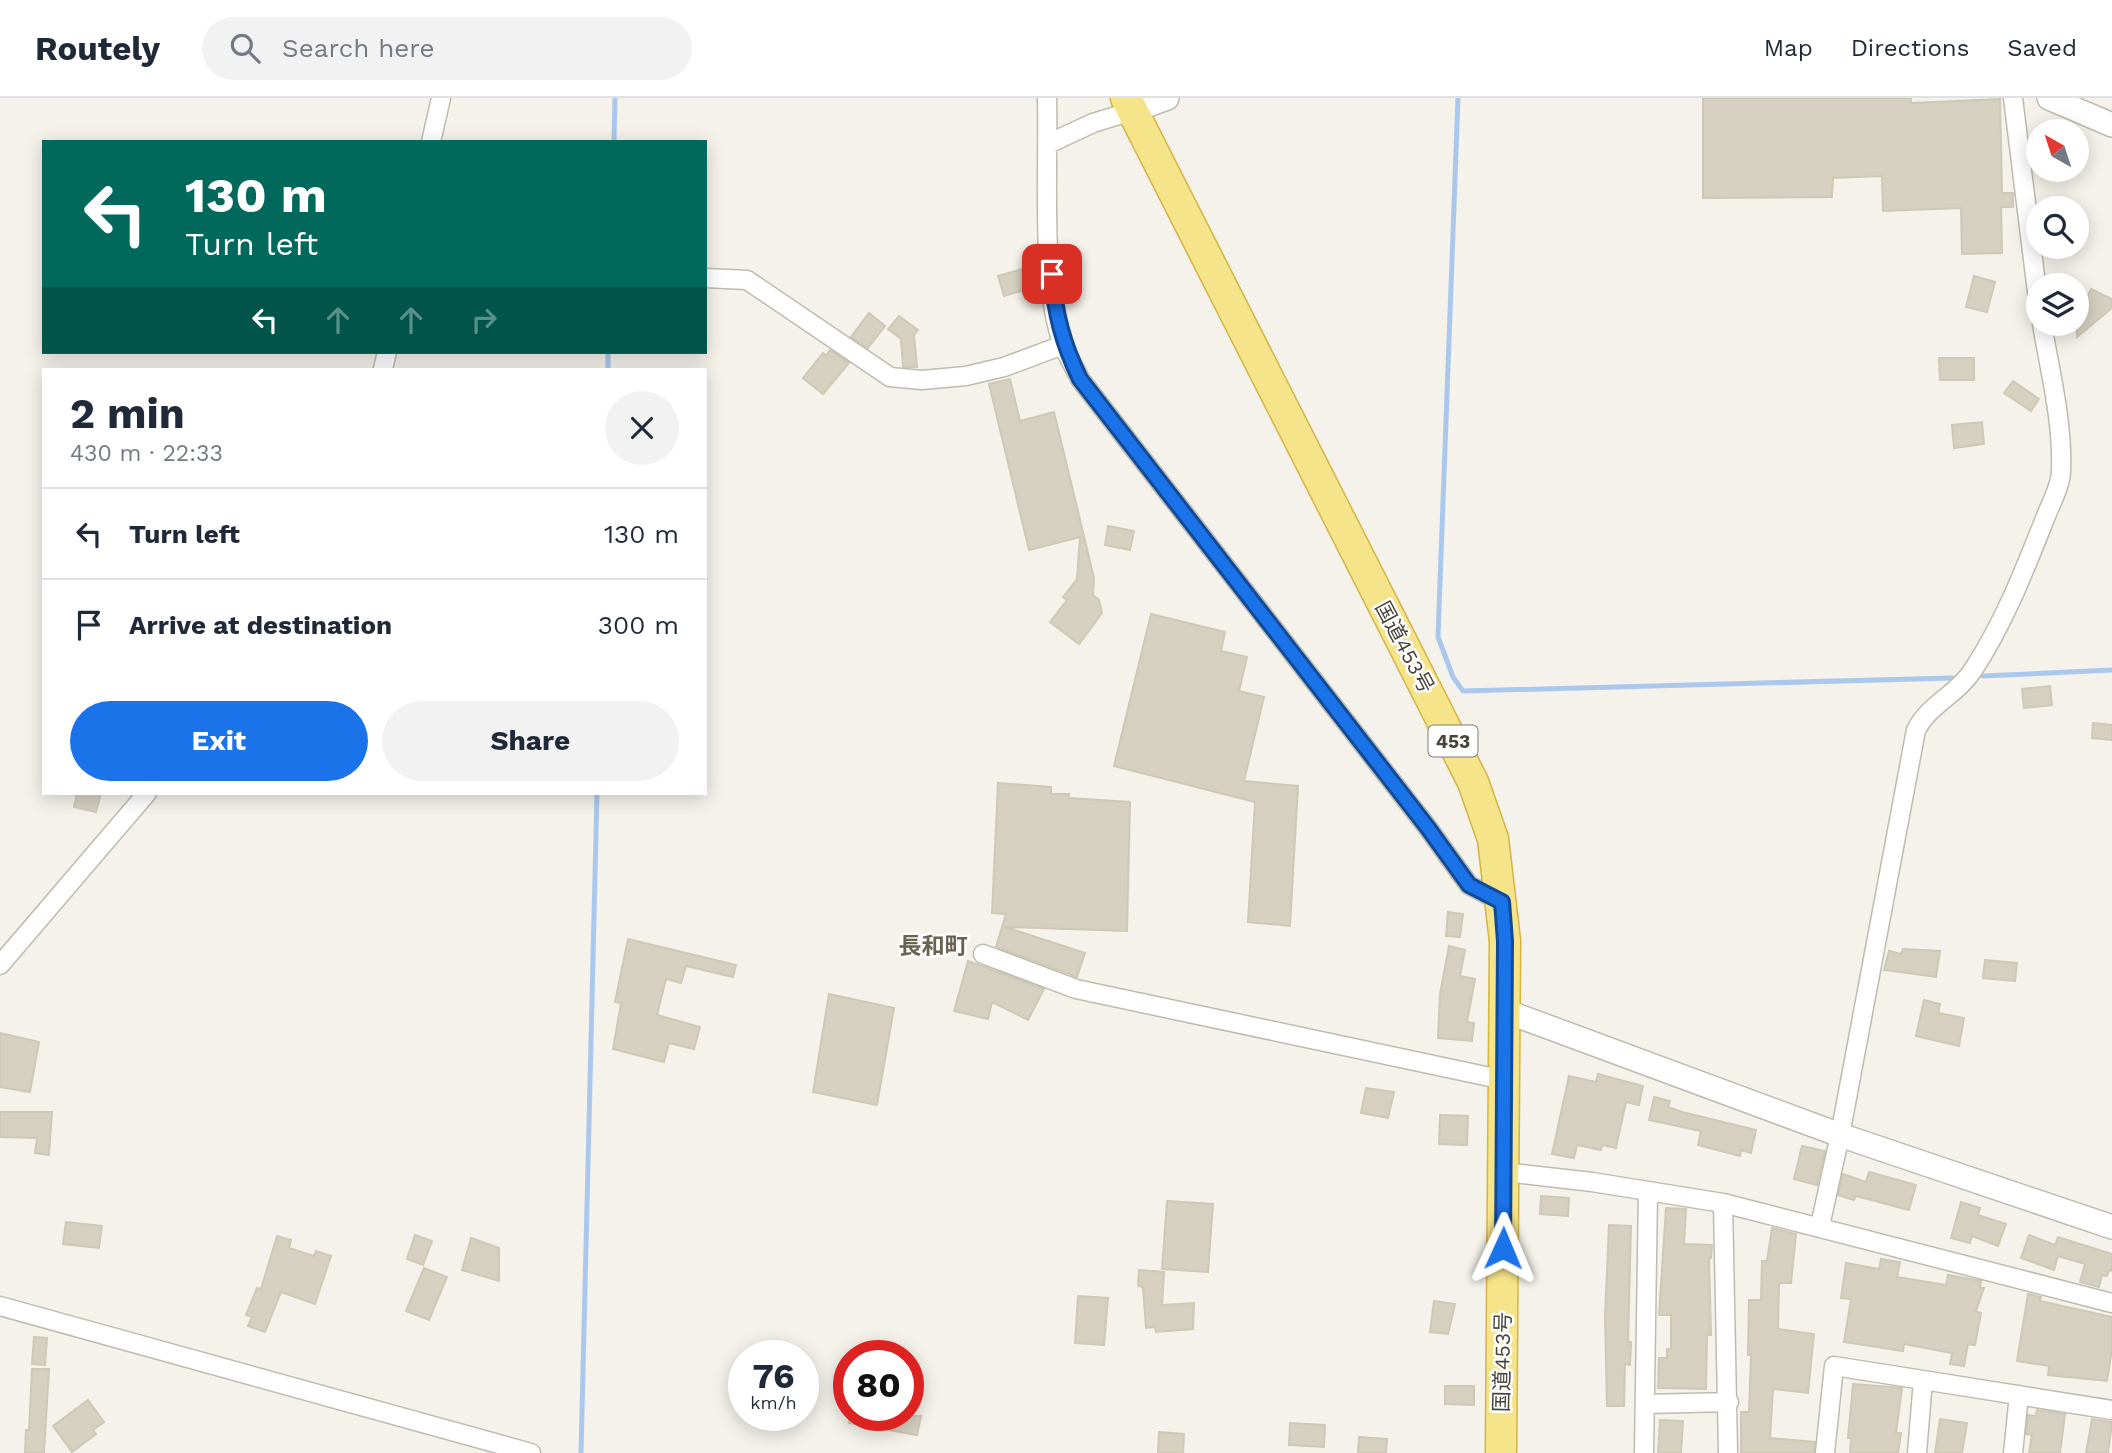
<!DOCTYPE html>
<meta charset="utf-8">
<style>
body{margin:0;font-family:"Work Sans","Noto Sans JP",sans-serif;background:#f2f2f3;color:#1f2937;height:100vh;display:flex;flex-direction:column;font-size:26px;white-space:nowrap}
*{box-sizing:border-box;margin:0}
p{font-size:23px;color:#747a83}
.icon{flex:none;width:38px;height:38px;fill:none;stroke:currentColor;stroke-width:2;stroke-linecap:round;stroke-linejoin:round}
.map{position:relative;flex:1;overflow:hidden}
.details{position:absolute;left:42px;top:270px;width:665px;height:427px;display:flex;flex-direction:column;background:#fff;border-radius:0px;box-shadow:0 4px 18px #0003}
.details>*{flex:none}
.top-card{position:absolute;left:42px;top:42px;width:665px;height:214px;border-radius:0px;box-shadow:0 4px 18px #0003;background:#00695c;color:#fff;overflow:hidden}
.needle{width:46px;rotate:321deg}
.fabs{position:absolute;left:2026px;top:21px;display:grid;gap:14px}
.fabs a{display:grid;place-items:center;width:63px;height:63px;border-radius:50%;background:#fff;box-shadow:0 4px 18px #0003;font-size:35px}
.speed{position:absolute;left:728px;top:1242px;display:flex;gap:14px;font-size:35px;font-weight:700;text-align:center}
.speed>*{display:grid;place-content:center;width:91px;height:91px;border-radius:50%;background:#fff;box-shadow:0 4px 18px #0003;line-height:1}
.speed small{font-size:18px;font-weight:400}
.speed .limit{border:10px solid #d22;background:#fff;color:#111}
.pin{position:absolute;display:grid;place-items:center;width:60px;height:60px;color:#fff;margin:-30px;border-radius:14px;box-shadow:0 4px 10px #0006}
.me{position:absolute;width:77px;margin:-38px;rotate:1deg;stroke-linejoin:round;filter:drop-shadow(0 0 5px #0008)}
.turn{display:flex;align-items:center;gap:24px;height:147px;padding:0 28px;font-size:32px}
.turn .icon{width:91px;height:91px;stroke-width:2.5}
.turn b{display:block;font-size:49px;line-height:60px}
.lanes{display:flex;align-items:center;height:66px;padding:0 28px;background:#0003;justify-content:center;gap:35px;direction:ltr}
.lanes .off{opacity:.35}
.round{display:grid;place-items:center;flex:none;width:74px;height:74px;border-radius:37px;background:#f2f2f3}
.summary{display:flex;align-items:center;justify-content:space-between;height:119px;padding:0 28px}
h1{font-size:42px;font-weight:700;line-height:52px}
.action{display:flex;gap:14px;margin-top:auto;padding:14px 28px}
.action a{flex:1;height:80px;border-radius:42px;background:#1a73e8;color:#fff;font-size:28px;font-weight:700;line-height:80px;text-align:center}
.action a+a{background:#f2f2f3;color:#1f2937}
ul{padding:0;list-style:none}
li{display:flex;align-items:center;gap:21px;height:91px;padding:0 28px;border-top:2px solid #e0e1e3}
li div{flex:1}
li b{display:block;font-size:26px}
li em{font-style:normal}
header{display:flex;align-items:center;gap:42px;box-sizing:border-box;height:98px;padding:0 35px;background:#fff;border-bottom:2px solid #e0e1e3}
header strong{font-size:33px}
nav{display:flex;gap:38px;margin-inline-start:auto;font-size:24px}
.search{width:490px;height:63px;background:#f2f2f3;display:flex;align-items:center;gap:18px;box-sizing:border-box;padding:0 24px;border-radius:38px;color:#747a83;font-size:26px}
.map>svg:first-child{display:block}
</style>
<header>
<strong>Routely</strong>
<div class="search"><svg class="icon" aria-label="search" viewBox="0 0 24 24"><circle cx="10" cy="10" r="6"/><path d="M15 15l6 6"/></svg>Search here</div>
<nav><a>Map</a><a>Directions</a><a>Saved</a></nav>
</header>
<div class="map">
<svg width="2112" height="1355" viewBox="0 0 2112 1355">
<rect width="100%" height="100%" fill="#f4f2ea"/>
<g fill="none" stroke-linecap="round" stroke-linejoin="round">
<path stroke="#abc8ec" stroke-width="5" d="M1458 0 1438 539 1453 579 1463 593 1952 580
M614 44 615 0
M608 271V254
M1983 578 2112 572
M581 1355 597 695"/>
</g>
<path fill="#d5d0c0" stroke="#cfc8b4" stroke-width="2" d="M1703 0H1911V5L2000 1 2002 95H2013V109H2001L2002 155 1962 156 1961 110 1883 113 1882 78 1833 80 1832 99 1703 100Z
M1022 171 1027 191 1004 198 998 178Z
M1974 178 1995 184 1987 214 1966 209Z
M2091 191 2112 201V210L2077 239V220Z
M869 215 885 228 868 250 851 239Z
M899 218 918 232 914 237 917 269H903L901 241 888 231Z
M830 252 849 265 823 296 803 280 823 255 826 258Z
M1939 260H1974V282H1940Z
M1010 281 1020 323 1054 314 1094 480 1093 497 1099 502 1102 515 1079 546 1050 524 1067 502 1063 499 1077 481 1080 439 1029 452 989 286Z
M2013 283 2039 301 2031 313 2004 295Z
M1982 324 1984 346 1954 350 1952 327Z
M1108 428 1134 433 1130 452 1105 447Z
M1151 516 1225 534 1221 553 1247 559 1239 593 1264 599 1244 683 1298 688 1290 828 1248 824 1255 704 1114 668Z
M2050 588 2052 607 2024 610 2022 591Z
M2093 625 2112 627V642L2092 640Z
M998 685 1051 689V696H1069V700L1130 704 1127 833 1005 829 1085 855 1077 879 996 849 1006 816 992 815Z
M77 695H101L96 714 74 709Z
M1448 814 1463 816 1460 839 1446 838Z
M628 841 736 867 733 879 686 868 681 885 666 881 657 917 700 929 694 951 669 945 664 964 613 951 621 905 615 904Z
M1449 848 1465 852 1460 878 1475 881 1467 924 1474 925 1472 943 1438 940 1440 896Z
M1903 851 1940 853 1936 879 1884 872 1889 853 1901 856Z
M1985 862 2017 865 2015 883 1983 880Z
M968 863 1044 891 1028 922 992 904 988 921 954 913Z
M829 896 894 910 877 1007 813 994Z
M1924 902 1940 906 1938 915 1964 920 1959 948 1916 938Z
M0 935 39 944 30 994 0 989Z
M1598 976 1643 988 1639 1007 1626 1004 1616 1050 1602 1047 1601 1052 1577 1047 1574 1060 1552 1056 1569 978 1596 984Z
M1366 990 1394 994 1388 1020 1361 1015Z
M1654 999 1670 1003 1668 1009 1682 1014 1756 1032 1751 1055 1741 1052 1740 1058 1698 1047 1701 1033 1649 1022Z
M0 1014H52L49 1057 35 1055 37 1040 0 1039Z
M1440 1017 1468 1018 1467 1047 1439 1046Z
M1802 1048 1825 1053 1817 1087 1794 1081Z
M1869 1074 1916 1087 1909 1112 1856 1098 1854 1102 1838 1097 1843 1076 1866 1084Z
M1541 1098 1569 1100 1568 1118 1540 1116Z
M1167 1103 1213 1106 1208 1174 1162 1171Z
M1961 1104 1980 1110 1978 1117 2006 1126 1998 1148 1972 1138 1970 1145 1951 1140Z
M1666 1110 1686 1111 1684 1146 1712 1147 1711 1160H1709L1711 1237H1707L1706 1291 1658 1290 1659 1260H1667V1251H1671V1217H1659Z
M66 1124 102 1128 99 1150 63 1146Z
M1609 1127 1631 1128 1628 1244H1631L1630 1267 1625 1266 1624 1308H1607L1605 1219Z
M1772 1130 1796 1136 1791 1185H1779L1778 1231 1814 1236 1808 1295 1773 1291 1770 1340 1815 1344 1814 1355H1741V1314H1749L1751 1257H1748L1749 1202H1761L1762 1163H1767Z
M415 1137 432 1143 423 1167 407 1161Z
M2029 1137 2055 1147 2058 1139 2112 1156V1173L2109 1172 2107 1178 2102 1177 2099 1189 2080 1184 2085 1166 2058 1158 2054 1172 2021 1160Z
M277 1138 291 1142 289 1150 314 1158 316 1153 331 1158 315 1206 281 1194 265 1234 248 1228 252 1219 246 1217 257 1190 261 1191Z
M471 1140 499 1150V1183L462 1172Z
M1881 1161 1900 1164 1897 1179 1946 1187 1948 1177 1981 1183 1980 1190H1984L1976 1213 1981 1215 1975 1247 1968 1246 1964 1268 1950 1266 1952 1255 1904 1246 1903 1253 1844 1244 1851 1201 1841 1200 1846 1165 1879 1171Z
M424 1170 447 1179 429 1222 406 1213Z
M1139 1172 1164 1174 1162 1207 1194 1205 1193 1231 1156 1234 1155 1229 1146 1230 1143 1189 1138 1188Z
M2028 1196 2041 1199 2040 1203 2112 1219V1252L2107 1283 2048 1277 2049 1268 2017 1263Z
M1078 1198 1108 1200 1104 1247 1075 1245Z
M1434 1203 1455 1206 1448 1236 1430 1234Z
M34 1239 47 1240 45 1267 32 1266Z
M32 1271H49L44 1355H25L26 1332H29Z
M1853 1286 1902 1290 1896 1335H1901L1898 1355H1850L1851 1340H1848Z
M1445 1288H1474V1307L1445 1306Z
M88 1302 104 1324 93 1332 96 1336 72 1354 53 1328Z
M2037 1312 2065 1316 2060 1355H2029L2032 1337 2026 1336 2028 1317 2036 1318Z
M850 1318H921L917 1337 849 1325Z
M1940 1321 1967 1325 1962 1355H1935Z
M2092 1321 2112 1324 2108 1355H2086Z
M1660 1322 1683 1323 1681 1355H1658Z
M1290 1325 1325 1327 1324 1349 1289 1347Z
M1159 1334 1184 1336 1183 1355H1158Z
M1359 1339 1387 1341 1386 1355H1358Z"/>
<g fill="none" stroke-linecap="round" stroke-linejoin="round">
<g stroke="#bfbbad" stroke-width="21">
<path id="minor" d="M1047 0C1049 68 1040 187 1063 247 1068 259 1075 270 1080 281L1428 730 1469 787 1502 804
M2013 0 2039 210
M431 44 441 0
M1048 46 1093 25 1132 13
M705 180 747 182 890 279 922 282 966 278 1004 269 1063 247
M383 271 387 254
M983 856 1076 891 1504 982
M0 867 147 695
M1504 1074 1592 1084 1723 1105 2112 1205
M1723 1105 1728 1355
M1820 1128 1840 1037 1916 632C1929 606 1957 597 1973 572 2004 525 2025 471 2046 418 2051 405 2061 387 2061 373 2063 324 2050 274 2042 226
M0 1208 531 1355
M1645 1306 1729 1304
M1644 1355 1648 1093
M1825 1355 1834 1268 1923 1282
M1917 1355 1923 1282 2112 1312
M2013 1355 2019 1297"/>
</g>
<g stroke="#bfbbad" stroke-width="26">
<path id="tertiary" d="M2049 0 2112 27
M1132 13 1167 0
M1505 913 1840 1037 2112 1129"/>
</g>
<g stroke="#d3b444" stroke-width="33">
<path id="trunk" d="M1126 0 1473 684 1493 741 1505 843 1501 1355"/>
</g>
<use href="#minor" stroke="#fff" stroke-width="18"/>
<use href="#tertiary" stroke="#fff" stroke-width="23"/>
<use href="#trunk" stroke="#f6e48a" stroke-width="30"/>
</g>
<g fill="none" stroke-linecap="round" stroke-linejoin="round">
<g stroke="#114b97" stroke-width="18">
<path id="route" d="M1052 176C1055 216 1063 246 1080 281L1428 730 1469 787 1502 804 1505 843 1503 1150"/>
</g>
<use href="#route" stroke="#1a73e8" stroke-width="12"/>
</g>
<g text-anchor="middle" dominant-baseline="central" stroke-width="5" stroke-linejoin="round" paint-order="stroke">
<rect fill="#fff" stroke="#7e7c74" stroke-width="2" x="1428.5" y="627.5" width="49" height="31" rx="5"/>
<g font-size="19" font-weight="bold" fill="#474438">
<text x="1453" y="643">453</text>
</g>
<g font-size="21" fill="#474438" stroke="#fff">
<text transform="translate(1405 549) rotate(62)">国道453号</text>
<text transform="translate(1502 1264) rotate(-89)">国道453号</text>
</g>
<g font-size="23" font-weight="bold" fill="#696350" stroke="#fff">
<text x="933" y="848">長和町</text>
</g>
</g>
</svg>
<div class="fabs">
<a><svg class="needle" viewBox="-14 -14 28 28"><path d="M0-13l5 13h-10z" fill="#e53935"/><path d="M0 13l5-13h-10z" fill="#747a83"/></svg></a>
<a><svg class="icon" aria-label="search" viewBox="0 0 24 24"><circle cx="10" cy="10" r="6"/><path d="M15 15l6 6"/></svg></a>
<a><svg class="icon" aria-label="layers" viewBox="0 0 24 24"><path d="M12 4l9 5-9 5-9-5zM3 14l9 5 9-5"/></svg></a>
</div>
<div class="speed"><div>76<small>km/h</small></div><div class="limit">80</div></div>
<div class="pin" style="left:1052px;top:176px;background:#d93025"><svg class="icon" aria-label="arrive" viewBox="0 0 24 24"><path d="M6 21V4h12l-3 4 3 4H6"/></svg></div>
<svg class="me" style="left:1503px;top:1150px" viewBox="-20 -20 40 40"><path d="M0-17L14 15 0 8-14 15z" fill="#1a73e8" stroke="#fff" stroke-width="4"/></svg>
<div class="top-card">
<div class="turn"><svg class="icon" aria-label="left" viewBox="0 0 24 24"><path d="M17 20v-9H6M10 6l-5 5 5 5"/></svg><div><b>130 m</b>Turn left</div></div>
<div class="lanes"><svg class="icon" aria-label="left" viewBox="0 0 24 24"><path d="M17 20v-9H6M10 6l-5 5 5 5"/></svg><svg class="icon off" aria-label="ahead" viewBox="0 0 24 24"><path d="M12 20V5M6 11l6-6 6 6"/></svg><svg class="icon off" aria-label="ahead" viewBox="0 0 24 24"><path d="M12 20V5M6 11l6-6 6 6"/></svg><svg class="icon off" aria-label="right" viewBox="0 0 24 24"><path d="M7 20v-9h11M14 6l5 5-5 5"/></svg></div>
</div>
<section class="details">
<div class="summary"><div><h1>2 min</h1><p>430 m · 22:33</p></div><a class="round"><svg class="icon" aria-label="close" viewBox="0 0 24 24"><path d="M6 6l12 12M18 6L6 18"/></svg></a></div>
<ul>
<li><svg class="icon" aria-label="left" viewBox="0 0 24 24"><path d="M17 20v-9H6M10 6l-5 5 5 5"/></svg><div><b>Turn left</b></div><em>130 m</em></li>
<li><svg class="icon" aria-label="arrive" viewBox="0 0 24 24"><path d="M6 21V4h12l-3 4 3 4H6"/></svg><div><b>Arrive at destination</b></div><em>300 m</em></li>
</ul>
<div class="action"><a>Exit</a><a>Share</a></div>
</section>
</div>
